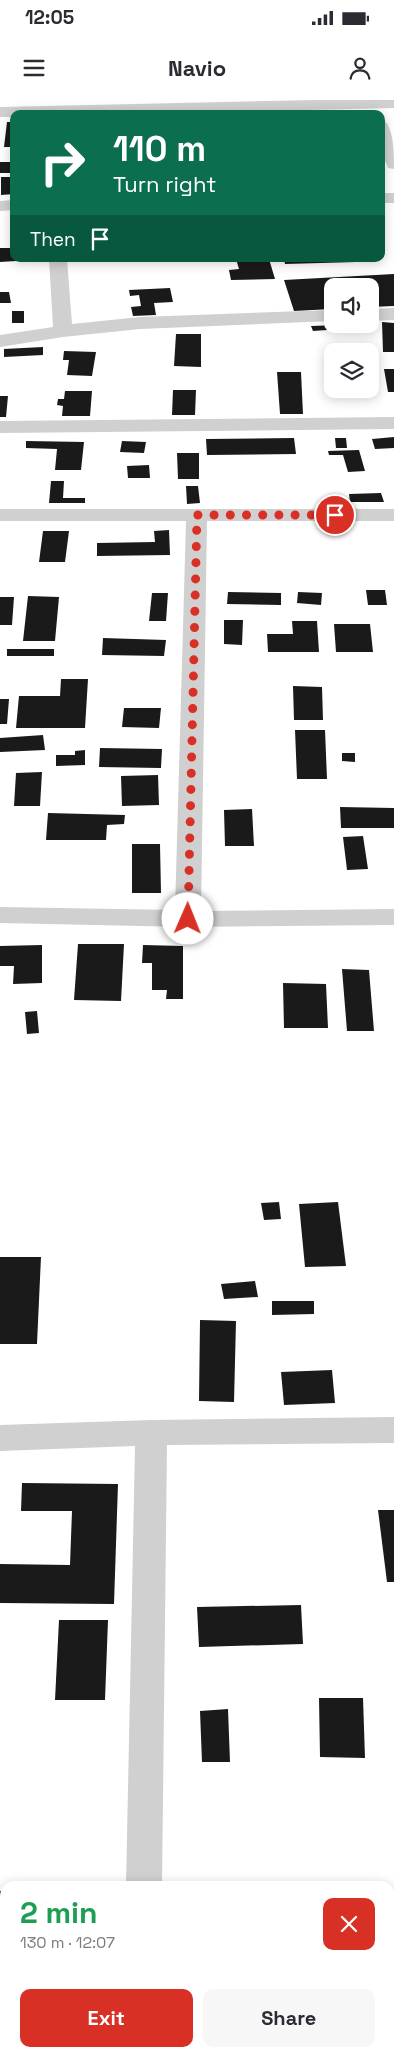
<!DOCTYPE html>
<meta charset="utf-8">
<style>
body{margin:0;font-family:"Space Grotesk",sans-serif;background:#f7f7f7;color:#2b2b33;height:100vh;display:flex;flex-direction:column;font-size:19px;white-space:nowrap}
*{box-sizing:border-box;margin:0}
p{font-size:16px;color:#7c7c81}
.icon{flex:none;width:28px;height:28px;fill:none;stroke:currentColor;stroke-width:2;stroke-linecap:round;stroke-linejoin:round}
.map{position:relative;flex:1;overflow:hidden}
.details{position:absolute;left:0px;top:1781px;width:395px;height:176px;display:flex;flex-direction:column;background:#fff;border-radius:15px 15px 0 0;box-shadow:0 2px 12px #0003}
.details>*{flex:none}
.hud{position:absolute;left:10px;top:10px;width:375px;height:152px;border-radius:10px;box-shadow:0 2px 12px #0003;background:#0b6e4f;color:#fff;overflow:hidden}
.fabs{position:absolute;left:324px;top:178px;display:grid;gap:10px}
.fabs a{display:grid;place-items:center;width:55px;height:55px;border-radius:10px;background:#fff;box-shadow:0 2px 12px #0003;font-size:25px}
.pin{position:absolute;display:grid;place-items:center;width:42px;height:42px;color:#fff;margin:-21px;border:2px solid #fff;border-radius:50%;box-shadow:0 1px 5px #0007}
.me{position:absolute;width:55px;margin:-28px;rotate:1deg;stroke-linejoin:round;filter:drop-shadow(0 0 4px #0008)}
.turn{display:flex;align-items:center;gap:18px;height:105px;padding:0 20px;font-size:22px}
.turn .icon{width:65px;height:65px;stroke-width:2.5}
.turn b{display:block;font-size:35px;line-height:42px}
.then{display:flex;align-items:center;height:48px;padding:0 20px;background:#0003;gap:10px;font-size:19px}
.round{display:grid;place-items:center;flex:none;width:52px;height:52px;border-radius:10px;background:#f7f7f7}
.headline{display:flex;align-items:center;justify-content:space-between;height:85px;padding:0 20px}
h1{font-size:30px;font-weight:800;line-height:38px;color:#1e9e55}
.action{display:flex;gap:10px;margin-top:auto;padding:10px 20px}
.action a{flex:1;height:58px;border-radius:10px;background:#d93025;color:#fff;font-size:20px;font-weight:800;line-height:58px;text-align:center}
.action a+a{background:#f7f7f7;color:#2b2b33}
.status{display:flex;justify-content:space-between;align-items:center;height:35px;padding:0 25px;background:#fff;direction:ltr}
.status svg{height:14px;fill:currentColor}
header{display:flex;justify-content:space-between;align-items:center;height:65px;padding:0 20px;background:#fff;font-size:22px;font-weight:800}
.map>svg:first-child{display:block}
</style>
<div class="status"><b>12:05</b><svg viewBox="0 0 49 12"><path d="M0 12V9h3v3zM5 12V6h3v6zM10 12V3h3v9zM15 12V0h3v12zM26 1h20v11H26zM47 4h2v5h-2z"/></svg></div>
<header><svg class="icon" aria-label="menu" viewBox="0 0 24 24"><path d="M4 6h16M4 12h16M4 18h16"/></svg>Navio<svg class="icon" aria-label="person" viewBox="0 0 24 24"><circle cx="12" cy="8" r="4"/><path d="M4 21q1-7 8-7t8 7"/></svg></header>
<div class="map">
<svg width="394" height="1957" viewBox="0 0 394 1957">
<rect width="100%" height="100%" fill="#fff"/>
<path fill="#1a1a1a" d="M7 22H14V47H4Z
M0 62H14V73H0Z
M1 77H14V94L1 95Z
M0 148H14V159H16V161L0 162Z
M236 159H269L275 179 231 180 229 170 239 169Z
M284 159H355L356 162 285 164Z
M394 174V206L370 207V186H332V209L294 211 284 180Z
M170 188 173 202 154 203 156 215 133 216 131 207 141 206 139 195 130 196 129 190Z
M0 192H9L11 203H0Z
M12 211H24V223H12Z
M382 222 394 223V252H383Z
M367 224 369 227 313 231 311 226Z
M176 234H201V267L174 266Z
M43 247V255L4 257V249Z
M64 251 96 252 92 276 67 275 69 260H63Z
M384 269H394V292H388Z
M277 272H301L303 314H280Z
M173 290H196L195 315H172Z
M65 291H92L90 316H62L63 306 57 305 58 299H64Z
M0 296H8L6 317H0Z
M394 337V348L375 349 372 339Z
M294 338 296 354 207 355 206 339Z
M335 338H346L347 348H336Z
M26 341 84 342 81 370H55L57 349 26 348Z
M122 341 146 342 144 353 120 352Z
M359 350 365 371 348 372 343 355H329L328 351Z
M177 353H199V379H178Z
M149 365 150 378H128L127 366Z
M51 381H64L63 398H85V403H49Z
M186 386H198L200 403 187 404Z
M381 393 384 402H350L349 394Z
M169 430 170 455 97 456V443L155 442 154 431Z
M43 431H69L65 462H39Z
M366 490H385L387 505H368Z
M228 492 281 493V505L227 504Z
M298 492 322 493 321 505 297 503Z
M152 493H168L166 521H149Z
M28 496 59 497 55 541H23Z
M0 497H14L12 525H0Z
M224 520H243L242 545 224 544Z
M292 521H317L319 552H268L267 534H293Z
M334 524H370L373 552H336Z
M103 538 166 540 164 556 102 555Z
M7 549H54V556H7Z
M61 579H88L85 628H16L19 596H60Z
M293 586 322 587 323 620H294Z
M0 599H9L7 624H0Z
M124 608H161L159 628 122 627Z
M295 630H325L327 679H297Z
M43 635 45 650 0 652V638Z
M100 648 162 649 161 668 99 667Z
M85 650V665L56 666V655H75V651Z
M342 653H355V662L342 661Z
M42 672 40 706H14L16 673Z
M158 675 159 705 122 706 121 676Z
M340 707 394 708V728H341Z
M252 709 254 746H225L224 710Z
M48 713 125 715 124 724 107 725 106 740H46Z
M363 736 368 769 347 770 343 737Z
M132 744H160L161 793H132Z
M78 844H124L121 901 74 900Z
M42 845V883L13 884 14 866H0V846Z
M143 845 183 846V899H166L167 890H152V863H142Z
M342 869 369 870 374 931H347Z
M283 883 326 884 328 928H284Z
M37 911 39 933 27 934 25 912Z
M279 1102 281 1119 264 1120 261 1103Z
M338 1102 346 1166 305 1167 299 1104Z
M0 1157H41L37 1244H0Z
M255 1181 258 1197 224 1199 221 1184Z
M272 1201H314V1214L272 1215Z
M200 1220 236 1221 234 1302 199 1301Z
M332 1270 335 1303 284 1305 281 1272Z
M22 1383 118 1384 114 1504 0 1503V1464L70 1465 72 1411H21Z
M378 1410H394V1482H387Z
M301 1505 303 1544 199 1547 197 1507Z
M59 1520H108L105 1600H55Z
M319 1598H363L365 1658 320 1657Z
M228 1609 230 1662H202L200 1611Z
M0 1791H5V1848H0Z
M57 1952H99V1957H57Z
M197 1952H252V1957H198Z
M329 1952H389V1957H329Z"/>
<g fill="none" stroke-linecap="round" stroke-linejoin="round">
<path fill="#d0d0d0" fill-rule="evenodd" d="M314 0H394V8L135 14H14V17H0V7Z
M381 21 387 23C394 36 394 53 394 69L388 68 381 51Z
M381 93H394V103H381Z
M14 100V110L0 111V101Z
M49 159H67L72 224 140 217 332 210V221L140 229 63 237 0 247V235L53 227Z
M394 208V220L370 221V209Z
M394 317V329L0 333V321Z
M0 409H394V421H207L201 811 394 809V825L188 827 0 823V807L175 810 186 421H0Z
M394 1317V1343L167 1345 162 1786H126L135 1346 0 1351V1325L151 1320Z
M122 1952H160V1957H122Z"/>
</g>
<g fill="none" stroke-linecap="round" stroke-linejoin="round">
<path stroke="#d93025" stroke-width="9" stroke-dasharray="0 16.2" d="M188 819 197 415H335"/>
</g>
</svg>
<div class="fabs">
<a><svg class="icon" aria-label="sound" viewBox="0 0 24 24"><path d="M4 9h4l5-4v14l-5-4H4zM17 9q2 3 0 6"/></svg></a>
<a><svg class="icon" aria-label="layers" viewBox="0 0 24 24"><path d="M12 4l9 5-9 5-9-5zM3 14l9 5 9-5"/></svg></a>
</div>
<div class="pin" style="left:335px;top:415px;background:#d93025"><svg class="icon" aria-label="arrive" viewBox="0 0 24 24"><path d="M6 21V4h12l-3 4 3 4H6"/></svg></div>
<svg class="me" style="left:188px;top:819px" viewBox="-20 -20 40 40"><circle r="19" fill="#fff"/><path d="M0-13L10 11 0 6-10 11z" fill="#d93025"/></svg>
<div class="hud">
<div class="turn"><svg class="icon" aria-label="right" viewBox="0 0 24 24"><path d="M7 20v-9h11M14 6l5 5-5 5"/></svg><div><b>110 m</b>Turn right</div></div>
<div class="then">Then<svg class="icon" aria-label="arrive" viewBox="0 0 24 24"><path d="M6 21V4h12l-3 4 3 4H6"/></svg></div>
</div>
<section class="details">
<div class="headline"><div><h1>2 min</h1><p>130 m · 12:07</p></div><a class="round" style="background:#d93025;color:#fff"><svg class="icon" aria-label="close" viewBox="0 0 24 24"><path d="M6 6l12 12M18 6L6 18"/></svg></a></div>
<div class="action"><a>Exit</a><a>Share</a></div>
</section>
</div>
